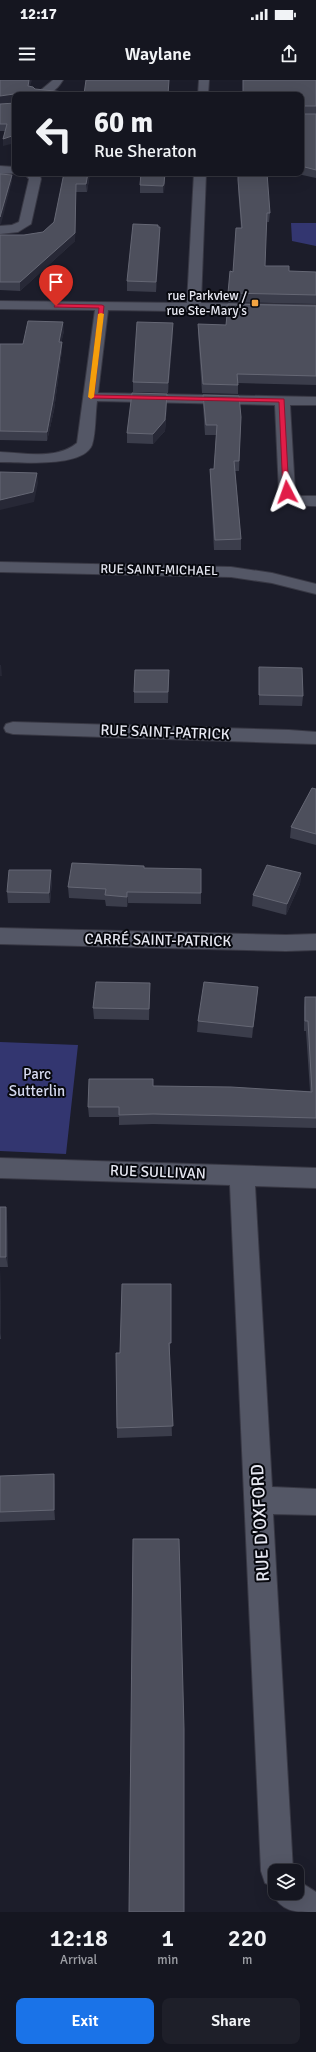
<!DOCTYPE html>
<meta charset="utf-8">
<style>
body{margin:0;font-family:Signika,sans-serif;background:#1e1f29;color:#f1f3f6;height:100vh;display:flex;flex-direction:column;font-size:15px;white-space:nowrap}
*{box-sizing:border-box;margin:0}
p{font-size:13px;color:#9d9fa5}
.icon{flex:none;width:22px;height:22px;fill:none;stroke:currentColor;stroke-width:2;stroke-linecap:round;stroke-linejoin:round}
.map{position:relative;height:1832px;overflow:hidden}
.details{display:flex;flex-direction:column;background:#151620;flex:1}
.details>*{flex:none}
.hud{position:absolute;left:12px;top:12px;width:292px;height:84px;border-radius:8px;box-shadow:0 4px 16px #0002,0 0 0 1px #34353e;background:#151620;color:#f1f3f6;overflow:hidden}
.controls{position:absolute;left:268px;top:1784px;display:grid;gap:8px}
.controls a{display:grid;place-items:center;width:36px;height:36px;border-radius:8px;background:#151620;box-shadow:0 4px 16px #0002,0 0 0 1px #34353e;font-size:20px}
.pin{position:absolute;display:grid;place-items:center;width:34px;height:34px;color:#fff;margin:-41px -17px;border-radius:50% 50% 50% 0;rotate:-45deg;box-shadow:0 0 4px #0007}
.pin .icon{rotate:45deg}
.me{position:absolute;width:44px;margin:-22px;rotate:356deg;stroke-linejoin:round;filter:drop-shadow(0 0 3px #0008)}
.turn{display:flex;align-items:center;gap:14px;height:84px;padding:0 16px;font-size:18px}
.turn .icon{width:52px;height:52px;stroke-width:2.5}
.turn b{display:block;font-size:28px;line-height:34px}
.eta{display:flex;justify-content:space-evenly;align-items:center;height:68px;text-align:center}
.eta b{font-size:24px;font-weight:600;line-height:28px}
.primary-button{display:flex;gap:8px;margin-top:auto;padding:8px 16px}
.primary-button a{flex:1;height:46px;border-radius:8px;background:#1a73e8;color:#fff;font-size:16px;font-weight:600;line-height:46px;text-align:center}
.primary-button a+a{background:#1e1f29;color:#f1f3f6}
.status{display:flex;justify-content:space-between;align-items:center;height:28px;padding:0 20px;background:#151620;direction:ltr}
.status svg{height:11px;fill:currentColor}
header{display:flex;justify-content:space-between;align-items:center;height:52px;padding:0 16px;background:#151620;font-size:18px;font-weight:600}
.map>svg:first-child{display:block}
</style>
<div class="status"><b>12:17</b><svg viewBox="0 0 49 12"><path d="M0 12V9h3v3zM5 12V6h3v6zM10 12V3h3v9zM15 12V0h3v12zM26 1h20v11H26zM47 4h2v5h-2z"/></svg></div>
<header><svg class="icon" aria-label="menu" viewBox="0 0 24 24"><path d="M4 6h16M4 12h16M4 18h16"/></svg>Waylane<svg class="icon" aria-label="share" viewBox="0 0 24 24"><path d="M12 15V3M7 8l5-5 5 5M5 13v7h14v-7"/></svg></header>
<div class="map">
<svg width="316" height="1832" viewBox="0 0 316 1832">
<rect width="100%" height="100%" fill="#1c1d2a"/>
<path fill="#333670" d="M291 143H316V166L292 161Z
M0 962 78 965 66 1074 0 1071Z"/>
<g fill="none" stroke-linecap="round" stroke-linejoin="round">
<g stroke="#383844" stroke-width="2">
<path id="minor" d="M53 0H63C56 12 48 15 35 15Z
M199 0H209L208 15H198Z
M0 86 15 87V93H20L0 94Z
M24 93H39L41 99 31 144 18 152 0 154V146L12 145 19 142 29 99Z
M194 93H206L201 223 316 225V233L108 230 98 313 316 317V325H290L295 412 301 416H316V426C301 426 288 425 279 412L275 325 97 321C95 335 96 352 92 365 83 388 20 382 0 382V372C24 373 57 380 77 363L95 230 0 229V221L187 223Z
M0 482 231 487 272 493 316 504V514L272 503 231 497 0 492Z
M13 642 289 650 316 652V664L13 654 6 652 4 648 6 644Z
M0 848 286 855 316 854V870L286 871 0 864Z
M0 1078 316 1088V1108L255 1106 272 1407 316 1409V1435L273 1434 293 1791H275V1807L265 1803 261 1791 230 1105 0 1098Z
M297 1800 316 1812V1832C294 1832 282 1832 272 1813L275 1807V1813H297Z"/>
</g>
<use href="#minor" fill="#545766" fill-rule="evenodd"/>
</g>
<path fill="#3b3d4b" d="M316 0V34H301V15Z
M15 23 3 66V59L5 51H0V24Z
M301 34H316V98L293 93H301Z
M64 93H90L87 112H76L75 161 20 211 0 210V155H24L43 152 54 142Z
M165 93 164 112 163 113H140V105Z
M238 93 270 133 269 142H266L265 186 289 191 316 192V224L228 222 230 191 233 192 241 148 238 109Z
M158 147H160V156L156 212 127 211V201Z
M316 226V305L238 303V314L202 313 198 253V244L226 245Z
M64 251 61 262 62 270 54 330 47 361 0 360V264H23Z
M173 253 168 313 133 312V302Z
M167 314V324L165 351 153 364 127 363V353Z
M203 315 241 337 239 391H235L241 459V470H214L210 399V389H214L216 355H205L203 325Z
M259 587 303 616 302 626 259 625Z
M169 590 168 623H134V612Z
M316 709V765L290 758 291 747Z
M144 788 201 813V824L128 823 127 827 106 826 105 820 69 818 68 807Z
M301 793 300 804 286 835 252 826 253 815Z
M52 801 50 823H8L7 812Z
M150 903 149 940 94 939 93 928Z
M258 907 257 918 252 958 197 952 198 941Z
M305 917H316V1048L153 1044 119 1045V1037H89L88 1027 153 1006 310 1011 306 951H304V927Z
M0 1127 7 1137 8 1187H0L1 1259H0Z
M171 1204 170 1273H169L172 1356 117 1358 116 1273H120Z
M0 1396 55 1404V1440L0 1442Z"/>
<path fill="#272836" d="M29 0H32L28 13V6Z
M14 14 15 22 0 24V16Z
M15 55V63L3 66V59Z
M88 93H90L87 112 86 104Z
M165 93 164 112 163 113V106Z
M12 95V102L1 144 0 145V137Z
M76 104 75 161 20 211V202Z
M160 147V156L156 212V202Z
M63 242 64 251 60 270 59 262Z
M173 243V253L168 313V303Z
M62 262V270L54 330 47 361V352Z
M167 314V324L165 351 153 364V354Z
M37 393 38 403 34 422 0 430V420Z
M0 585H1L2 596H0Z
M51 790 52 801 50 823 49 813Z
M301 793 300 804 286 835 287 824Z
M127 812 128 823 127 827Z
M150 903V914L149 940V929Z
M258 907 257 918 252 958 253 947Z
M6 1127 7 1137 8 1187 6 1177Z
M0 1185V1187L1 1259 0 1253Z
M54 1394 55 1404V1440L54 1430Z"/>
<path fill="#4d4f5c" stroke="#656774" d="M0 0H29L28 6 33 7 35 9 84 14 86 0H169L168 15H15V18L14 14 0 16Z
M243 0H316V26H301V15H243Z
M15 23V55L3 59 7 44H0V24Z
M301 34H316V90L301 86Z
M64 93H88L86 104H76L75 153 20 202H0V155H24L43 152 54 142Z
M141 93H165L164 104 163 106 140 105Z
M238 93H267L270 133H267L265 186H289V191L316 192V215L228 213 230 191 233 192 236 148H242L238 100Z
M0 94 12 95 0 137Z
M133 144 158 145V147H160L156 202 127 201Z
M228 224 316 226V296L237 294 238 305 203 304 198 244 226 245Z
M28 241 63 242 59 262H62L53 321 47 352 0 351V264H23Z
M137 242 173 243 168 303 133 302Z
M132 313 167 314 165 340 153 354 127 353Z
M203 315 239 316 241 337 239 381H234L241 459 215 460 210 389H214L217 345H206Z
M0 392 37 393 33 412 0 420Z
M259 587 302 588 303 616 259 615Z
M135 590H169L168 612H134Z
M312 708 316 709V754L291 747Z
M72 783 144 786V788L201 789V813L127 812V817L105 815 106 809 68 807Z
M267 785 301 793 287 824 253 815Z
M9 790H51L49 813 7 812Z
M96 902 150 903 149 929 93 928Z
M204 902 258 907 253 947 198 941Z
M305 917H316V1038L153 1034 119 1035V1027H88L89 999H153V1006L231 1007 312 1012 308 941H305Z
M0 1127H6V1177H0Z
M122 1204H171V1263H169L173 1346 117 1348 116 1273H120Z
M54 1394V1430L0 1432V1396Z
M133 1459H179L184 1649V1832H129Z"/>
<path fill="#e11d48" stroke="#92132f" d="M56 224 102 225 104 226 94 315 284 319 289 413 283 412 279 322 89 318 99 228 54 227Z"/>
<path fill="#f59e0b" d="M101 233 104 234 94 317 91 319 88 317 98 234Z"/>
<rect fill="#f3a442" stroke="#07080e" stroke-width="1.5" x="251" y="219" width="8" height="8" rx="2"/>
<g text-anchor="middle" dominant-baseline="central" stroke-width="4" stroke-linejoin="round" paint-order="stroke">
<g font-size="13" fill="#e6e7f1" stroke="#07080e" text-anchor="end">
<text x="247" y="216">rue Parkview /<tspan x="247" dy="15">rue Ste-Mary's</tspan></text>
</g>
<g font-size="13" fill="#e6e7f1" stroke="#07080e">
<text transform="translate(159 490) rotate(1)">RUE SAINT-MICHAEL</text>
</g>
<g font-size="15" fill="#e6e7f1" stroke="#07080e">
<text transform="translate(165 652) rotate(2)">RUE SAINT-PATRICK</text>
<text transform="translate(158 860) rotate(1)">CARRÉ SAINT-PATRICK</text>
<text transform="translate(158 1092) rotate(2)">RUE SULLIVAN</text>
</g>
<g font-size="15" fill="#d5d9ef" stroke="#07080e">
<text x="37" y="994">Parc<tspan x="37" dy="17">Sutterlin</tspan></text>
</g>
<g font-size="18" fill="#e6e7f1" stroke="#07080e">
<text transform="translate(260 1443) rotate(-93)">RUE D'OXFORD</text>
</g>
</g>
</svg>
<div class="controls">
<a><svg class="icon" aria-label="layers" viewBox="0 0 24 24"><path d="M12 4l9 5-9 5-9-5zM3 14l9 5 9-5"/></svg></a>
</div>
<div class="pin" style="left:56px;top:226px;background:#d93025"><svg class="icon" aria-label="arrive" viewBox="0 0 24 24"><path d="M6 21V4h12l-3 4 3 4H6"/></svg></div>
<svg class="me" style="left:287px;top:412px" viewBox="-20 -20 40 40"><path d="M0-17L14 15 0 8-14 15z" fill="#e11d48" stroke="#fff" stroke-width="4"/></svg>
<div class="hud">
<div class="turn"><svg class="icon" aria-label="left" viewBox="0 0 24 24"><path d="M17 20v-9H6M10 6l-5 5 5 5"/></svg><div><b>60 m</b>Rue Sheraton</div></div>
</div>
</div>
<section class="details">
<div class="eta">
<div><b>12:18</b><p>Arrival</p></div>
<div><b>1</b><p>min</p></div>
<div><b>220</b><p>m</p></div>
</div>
<div class="primary-button"><a>Exit</a><a>Share</a></div>
</section>
